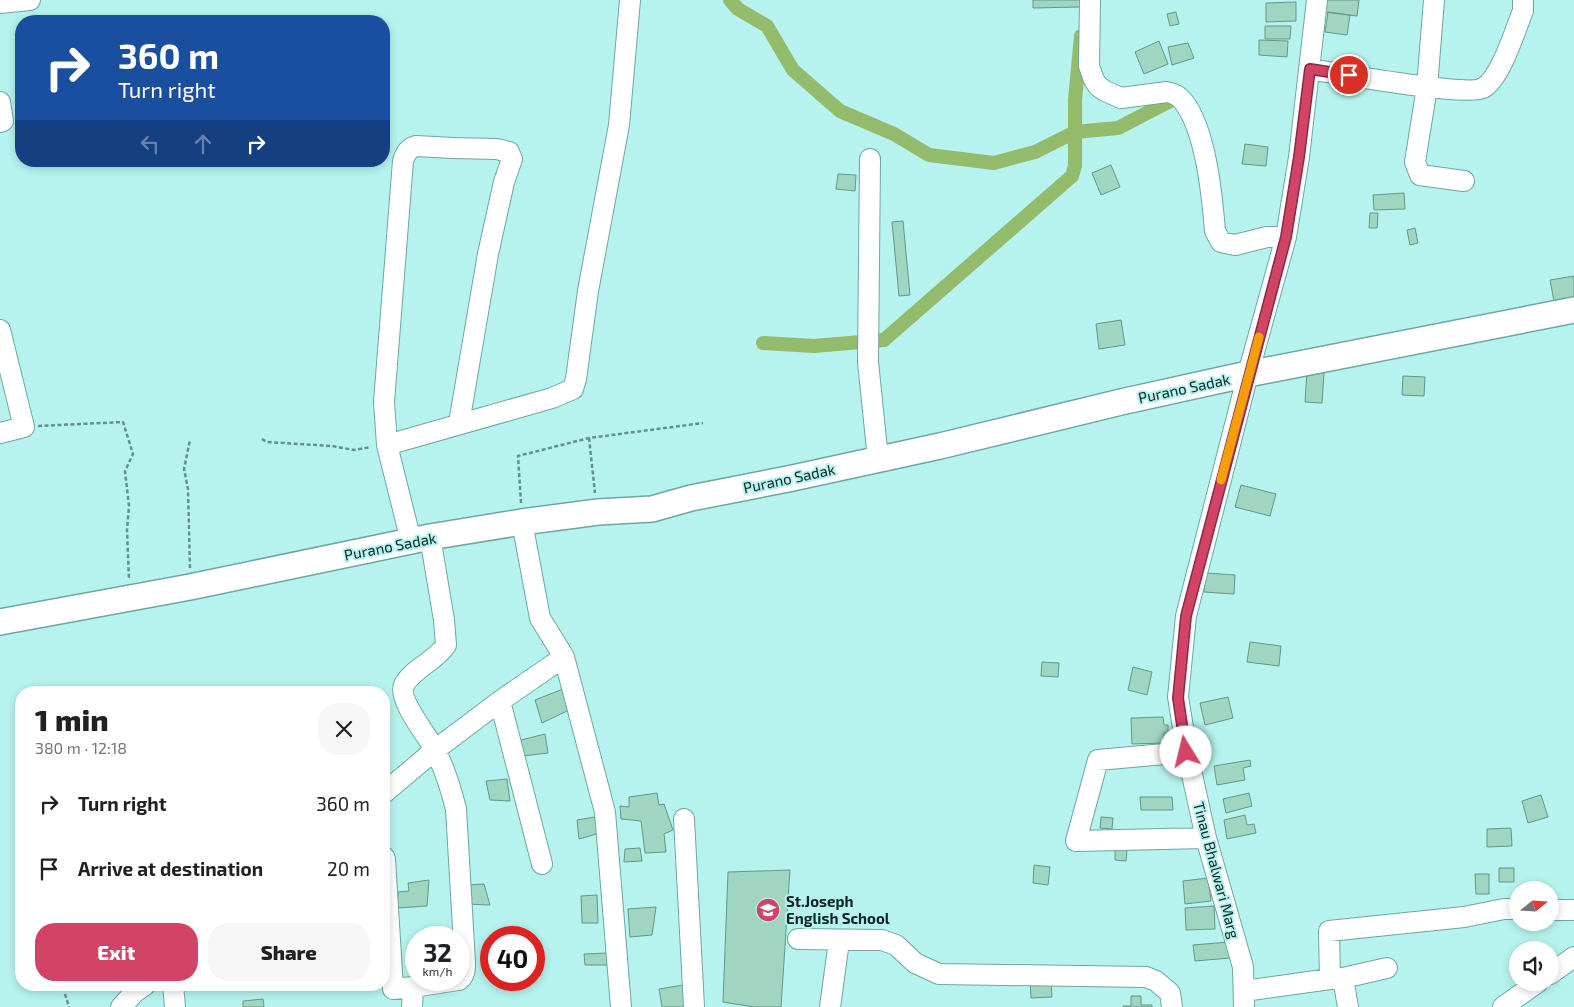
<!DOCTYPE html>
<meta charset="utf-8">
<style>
body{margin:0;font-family:"Exo 2",sans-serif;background:#f6f6f6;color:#202124;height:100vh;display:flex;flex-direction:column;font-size:19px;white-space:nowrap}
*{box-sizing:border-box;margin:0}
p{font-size:16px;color:#757577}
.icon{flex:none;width:28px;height:28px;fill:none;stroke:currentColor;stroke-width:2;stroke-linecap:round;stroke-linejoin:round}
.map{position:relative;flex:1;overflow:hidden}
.side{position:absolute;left:15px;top:686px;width:375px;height:305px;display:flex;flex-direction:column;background:#fff;border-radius:20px;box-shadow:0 2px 8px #0003}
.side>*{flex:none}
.banner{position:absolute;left:15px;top:15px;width:375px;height:152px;border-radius:20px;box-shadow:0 2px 8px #0003;background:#1a4fa0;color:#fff;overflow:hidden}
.needle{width:32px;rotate:72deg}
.buttons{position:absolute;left:1509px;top:881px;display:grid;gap:10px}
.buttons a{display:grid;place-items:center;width:50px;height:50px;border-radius:50%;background:#fff;box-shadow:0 2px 8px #0003;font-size:25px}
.speed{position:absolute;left:405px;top:926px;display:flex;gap:10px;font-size:25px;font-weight:700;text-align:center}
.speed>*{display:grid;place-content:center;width:65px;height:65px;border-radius:50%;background:#fff;box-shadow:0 2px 8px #0003;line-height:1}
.speed small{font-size:12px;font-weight:400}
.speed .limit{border:8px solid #d22;background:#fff;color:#111}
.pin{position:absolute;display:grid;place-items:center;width:42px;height:42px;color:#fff;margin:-21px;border:2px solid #fff;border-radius:50%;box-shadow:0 1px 5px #0007}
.me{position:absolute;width:55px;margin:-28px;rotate:351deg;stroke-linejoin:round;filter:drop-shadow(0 0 4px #0008)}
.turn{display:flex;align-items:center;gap:18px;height:105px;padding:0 20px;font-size:22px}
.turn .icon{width:65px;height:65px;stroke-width:2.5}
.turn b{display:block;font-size:35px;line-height:42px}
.lanes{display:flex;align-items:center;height:48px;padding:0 20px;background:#0003;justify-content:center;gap:25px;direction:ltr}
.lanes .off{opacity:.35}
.round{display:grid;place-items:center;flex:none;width:52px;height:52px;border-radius:20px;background:#f6f6f6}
.head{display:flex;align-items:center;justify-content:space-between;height:85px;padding:0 20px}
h1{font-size:30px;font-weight:800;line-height:38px}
.action{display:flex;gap:10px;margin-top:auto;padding:10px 20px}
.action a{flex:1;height:58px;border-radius:20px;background:#d24366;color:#fff;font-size:20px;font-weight:800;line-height:58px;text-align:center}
.action a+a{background:#f6f6f6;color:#202124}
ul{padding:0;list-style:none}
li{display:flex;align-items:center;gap:15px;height:65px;padding:0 20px}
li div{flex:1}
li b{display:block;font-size:19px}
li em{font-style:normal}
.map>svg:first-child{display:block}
</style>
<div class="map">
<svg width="1574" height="1007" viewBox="0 0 1574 1007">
<rect width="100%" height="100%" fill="#b6f3ee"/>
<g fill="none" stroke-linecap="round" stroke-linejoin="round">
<path stroke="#94ba6b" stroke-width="14" d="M730 0 738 9 767 26 793 70 840 111 894 134 929 155 994 163 1035 152 1075 132 1118 128 1172 100
M763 343 814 346 884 340 1072 176 1075 166V100L1081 36"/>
</g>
<path fill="#a0d5c1" stroke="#649785" d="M1033 0H1080V7L1033 8Z
M1325 0H1359L1357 16 1324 12Z
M1296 2V21L1266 22V3Z
M1176 12 1179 24 1170 26 1167 14Z
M1328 12 1350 15 1347 35 1325 32Z
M1265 26H1291L1290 39H1265Z
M1259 40 1288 41 1287 57 1259 55Z
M1159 41 1168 64 1144 74 1135 52Z
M1188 43 1194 58 1172 65 1168 47Z
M1245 144 1268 147 1266 166 1242 164Z
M1111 165 1120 187 1101 195 1092 173Z
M838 174 856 175 855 191 836 189Z
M1404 193 1405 209 1374 210 1373 195Z
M1370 213H1378L1377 228H1369Z
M903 221 910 295 899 296 892 222Z
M1415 228 1418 243 1410 245 1407 230Z
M1574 276V298L1554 301 1550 280Z
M1121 320 1125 345 1099 349 1096 324Z
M1307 371 1324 373 1322 403 1305 402Z
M1403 376 1425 377 1424 396 1402 395Z
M1241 485 1276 494 1270 516 1235 507Z
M1206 573 1235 575 1234 594 1204 592Z
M1250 642 1281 646 1279 666 1247 662Z
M1042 662 1059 663 1058 677 1041 676Z
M1133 667 1152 672 1147 695 1128 690Z
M563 689 569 710 542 723 535 700Z
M1228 697 1233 718 1205 725 1200 703Z
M1163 717 1164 725H1168V732L1164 733V743L1132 744 1131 718Z
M545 734 548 753 523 756 521 740Z
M1250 760 1251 766 1243 768 1245 780 1217 785 1214 766Z
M507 779 510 801 490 800 486 781Z
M657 793 659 805 664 804 673 830 664 834 666 852 645 853 641 821 621 819 620 806 629 807V797Z
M1249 793 1252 806 1226 813 1223 799Z
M1541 795 1548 817 1528 823 1522 801Z
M1140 797H1172L1173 810H1141Z
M1245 815 1247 825 1254 824 1256 833 1227 839 1224 820Z
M600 816V833L579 839 577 820Z
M1101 817 1113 818 1112 829 1100 828Z
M1511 828 1512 846 1487 847V829Z
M640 848 642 861 624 862 625 849Z
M1115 849 1127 850 1126 861 1115 860Z
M1034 865 1050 867 1048 885 1033 883Z
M1499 868H1514V882H1499Z
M790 870 781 1007H754L723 1002 728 872Z
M1475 874H1489V894H1476Z
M1208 878 1211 901 1185 904 1183 881Z
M429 880 427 906 397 908 398 892 409 891 408 883Z
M484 884 490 905 464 904 466 885Z
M597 895 598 923H582L581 896Z
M1214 906 1215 929 1186 930 1185 908Z
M656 907 652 935 630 937 628 909Z
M1229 942 1230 958 1195 961 1193 945Z
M608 953V965H585L584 954Z
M1051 978 1052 997 1031 998 1030 979Z
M683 985 687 1007H662L659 989Z
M1131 996H1141V1005H1152V1007H1123V1006H1131Z
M263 999 264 1007H243V1001Z"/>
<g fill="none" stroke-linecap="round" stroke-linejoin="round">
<g stroke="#6ca7a2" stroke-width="22">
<path id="minor" d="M1090 0 1089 66 1094 80 1098 86 1105 91 1121 98 1167 92C1173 93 1179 96 1183 101 1206 130 1212 195 1215 231L1221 242 1235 245 1267 237H1286
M1434 0 1427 87 1415 162 1420 175 1464 181
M0 3 30 0
M1309 69C1336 73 1466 97 1483 88 1501 78 1515 30 1523 11V0
M0 102 3 121 0 122
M870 159 868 362 878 459
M0 330 24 427 0 433
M387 445 552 398 573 389 576 379 588 291 619 125 630 0
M522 522 540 618 564 657 605 812 621 1007
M430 537 444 620 446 645C436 661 413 668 404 685 397 699 429 738 435 750 445 769 451 789 456 809L465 962C465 970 465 975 459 980
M411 541 387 445 384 402 403 161C405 154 408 148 416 146L453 148 497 149 509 152 512 159 504 182 488 254 459 423
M500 701 542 864
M1187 752 1098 760 1076 841 1206 838
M384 793 435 750 500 701 564 657
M684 819 694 1007
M384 857 385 859 393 989 413 987
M1550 910H1574
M798 939 882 940 896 945 915 963 939 974 1146 977 1156 981 1170 993 1172 1007
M1550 974 1574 957
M1343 978 1348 1007
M1330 979 1343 978 1387 968
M173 985 175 1007
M1244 991 1330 979 1329 931 1464 917 1504 909H1518
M121 1007 135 992 145 985
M412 1007 413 987 458 980
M830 1007 839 941
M1244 1007 1243 967 1206 838 1187 752 1178 697 1186 616 1248 374 1286 237 1299 157 1317 0
M1503 1007 1538 982"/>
</g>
<g stroke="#6ca7a2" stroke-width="28">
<path id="major" d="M0 622 190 587 430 537 522 522 598 512 652 509 691 498 788 479 940 446 1121 402 1248 374 1574 310"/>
</g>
<path stroke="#64908c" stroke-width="2.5" stroke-dasharray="4 2.5" stroke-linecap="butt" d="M38 426 123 422 133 454 125 471 129 506 127 530 129 580
M589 438 595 493
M262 439 267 442 332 446 354 450 371 447
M521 503 518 456 589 438 703 423
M190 568 188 489 184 469 190 440
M65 994 69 1007"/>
<use href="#minor" stroke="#fff" stroke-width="20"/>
<use href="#major" stroke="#fff" stroke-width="25"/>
</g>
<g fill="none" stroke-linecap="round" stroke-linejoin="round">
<g stroke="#882c42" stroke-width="12">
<path id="route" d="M1186 752 1178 698 1186 616 1286 237 1299 157 1310 69 1349 75"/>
</g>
<use href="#route" stroke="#d24366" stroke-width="9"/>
<path stroke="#f59e0b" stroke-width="9" d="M1221 480 1259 337"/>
</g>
<defs>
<g id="school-disc" transform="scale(1.25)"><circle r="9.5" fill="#d24366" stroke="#b6f3ee"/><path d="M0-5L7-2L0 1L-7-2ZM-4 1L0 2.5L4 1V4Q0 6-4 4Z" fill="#fff"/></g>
</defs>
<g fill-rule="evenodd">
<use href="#school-disc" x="768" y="910"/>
</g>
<g text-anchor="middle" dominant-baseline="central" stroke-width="4" stroke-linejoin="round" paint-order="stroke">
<g font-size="15" fill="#0c2523" stroke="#b6f3ee">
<text transform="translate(1184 388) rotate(-12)">Purano Sadak</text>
<text transform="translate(789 478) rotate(-12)">Purano Sadak</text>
<text transform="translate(390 546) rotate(-11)">Purano Sadak</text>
<text transform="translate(1217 870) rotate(75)">Tinau Bhalwari Marg</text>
</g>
<g font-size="15" font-weight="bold" fill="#0c2523" stroke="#b6f3ee" text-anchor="start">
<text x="786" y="901">St.Joseph<tspan x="786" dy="17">English School</tspan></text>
</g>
</g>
</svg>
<div class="buttons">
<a><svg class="needle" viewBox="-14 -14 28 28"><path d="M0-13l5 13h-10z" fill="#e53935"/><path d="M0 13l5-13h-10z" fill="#757577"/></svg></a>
<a><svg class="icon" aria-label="sound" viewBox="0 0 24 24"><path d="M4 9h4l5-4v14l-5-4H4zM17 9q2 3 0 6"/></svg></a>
</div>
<div class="speed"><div>32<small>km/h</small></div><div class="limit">40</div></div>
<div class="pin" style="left:1349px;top:75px;background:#d93025"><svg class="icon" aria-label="arrive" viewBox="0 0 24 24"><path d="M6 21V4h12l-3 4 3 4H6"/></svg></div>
<svg class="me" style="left:1186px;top:752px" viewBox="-20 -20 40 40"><circle r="19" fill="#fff"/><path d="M0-13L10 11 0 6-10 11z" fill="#d24366"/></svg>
<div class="banner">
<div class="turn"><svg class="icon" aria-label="right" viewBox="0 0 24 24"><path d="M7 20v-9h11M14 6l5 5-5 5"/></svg><div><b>360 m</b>Turn right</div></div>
<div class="lanes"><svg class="icon off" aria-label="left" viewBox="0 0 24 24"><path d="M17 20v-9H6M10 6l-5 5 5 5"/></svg><svg class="icon off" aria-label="ahead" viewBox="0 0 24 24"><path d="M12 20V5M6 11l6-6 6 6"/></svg><svg class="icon" aria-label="right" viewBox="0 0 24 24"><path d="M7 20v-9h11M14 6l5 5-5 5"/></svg></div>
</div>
<section class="side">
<div class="head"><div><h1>1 min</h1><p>380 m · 12:18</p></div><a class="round"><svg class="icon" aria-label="close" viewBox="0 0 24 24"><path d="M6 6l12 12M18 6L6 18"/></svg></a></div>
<ul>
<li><svg class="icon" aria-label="right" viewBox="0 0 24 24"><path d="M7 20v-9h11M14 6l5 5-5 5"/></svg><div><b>Turn right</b></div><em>360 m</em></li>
<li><svg class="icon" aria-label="arrive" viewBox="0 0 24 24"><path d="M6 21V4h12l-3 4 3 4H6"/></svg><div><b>Arrive at destination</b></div><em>20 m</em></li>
</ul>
<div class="action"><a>Exit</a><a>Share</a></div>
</section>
</div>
